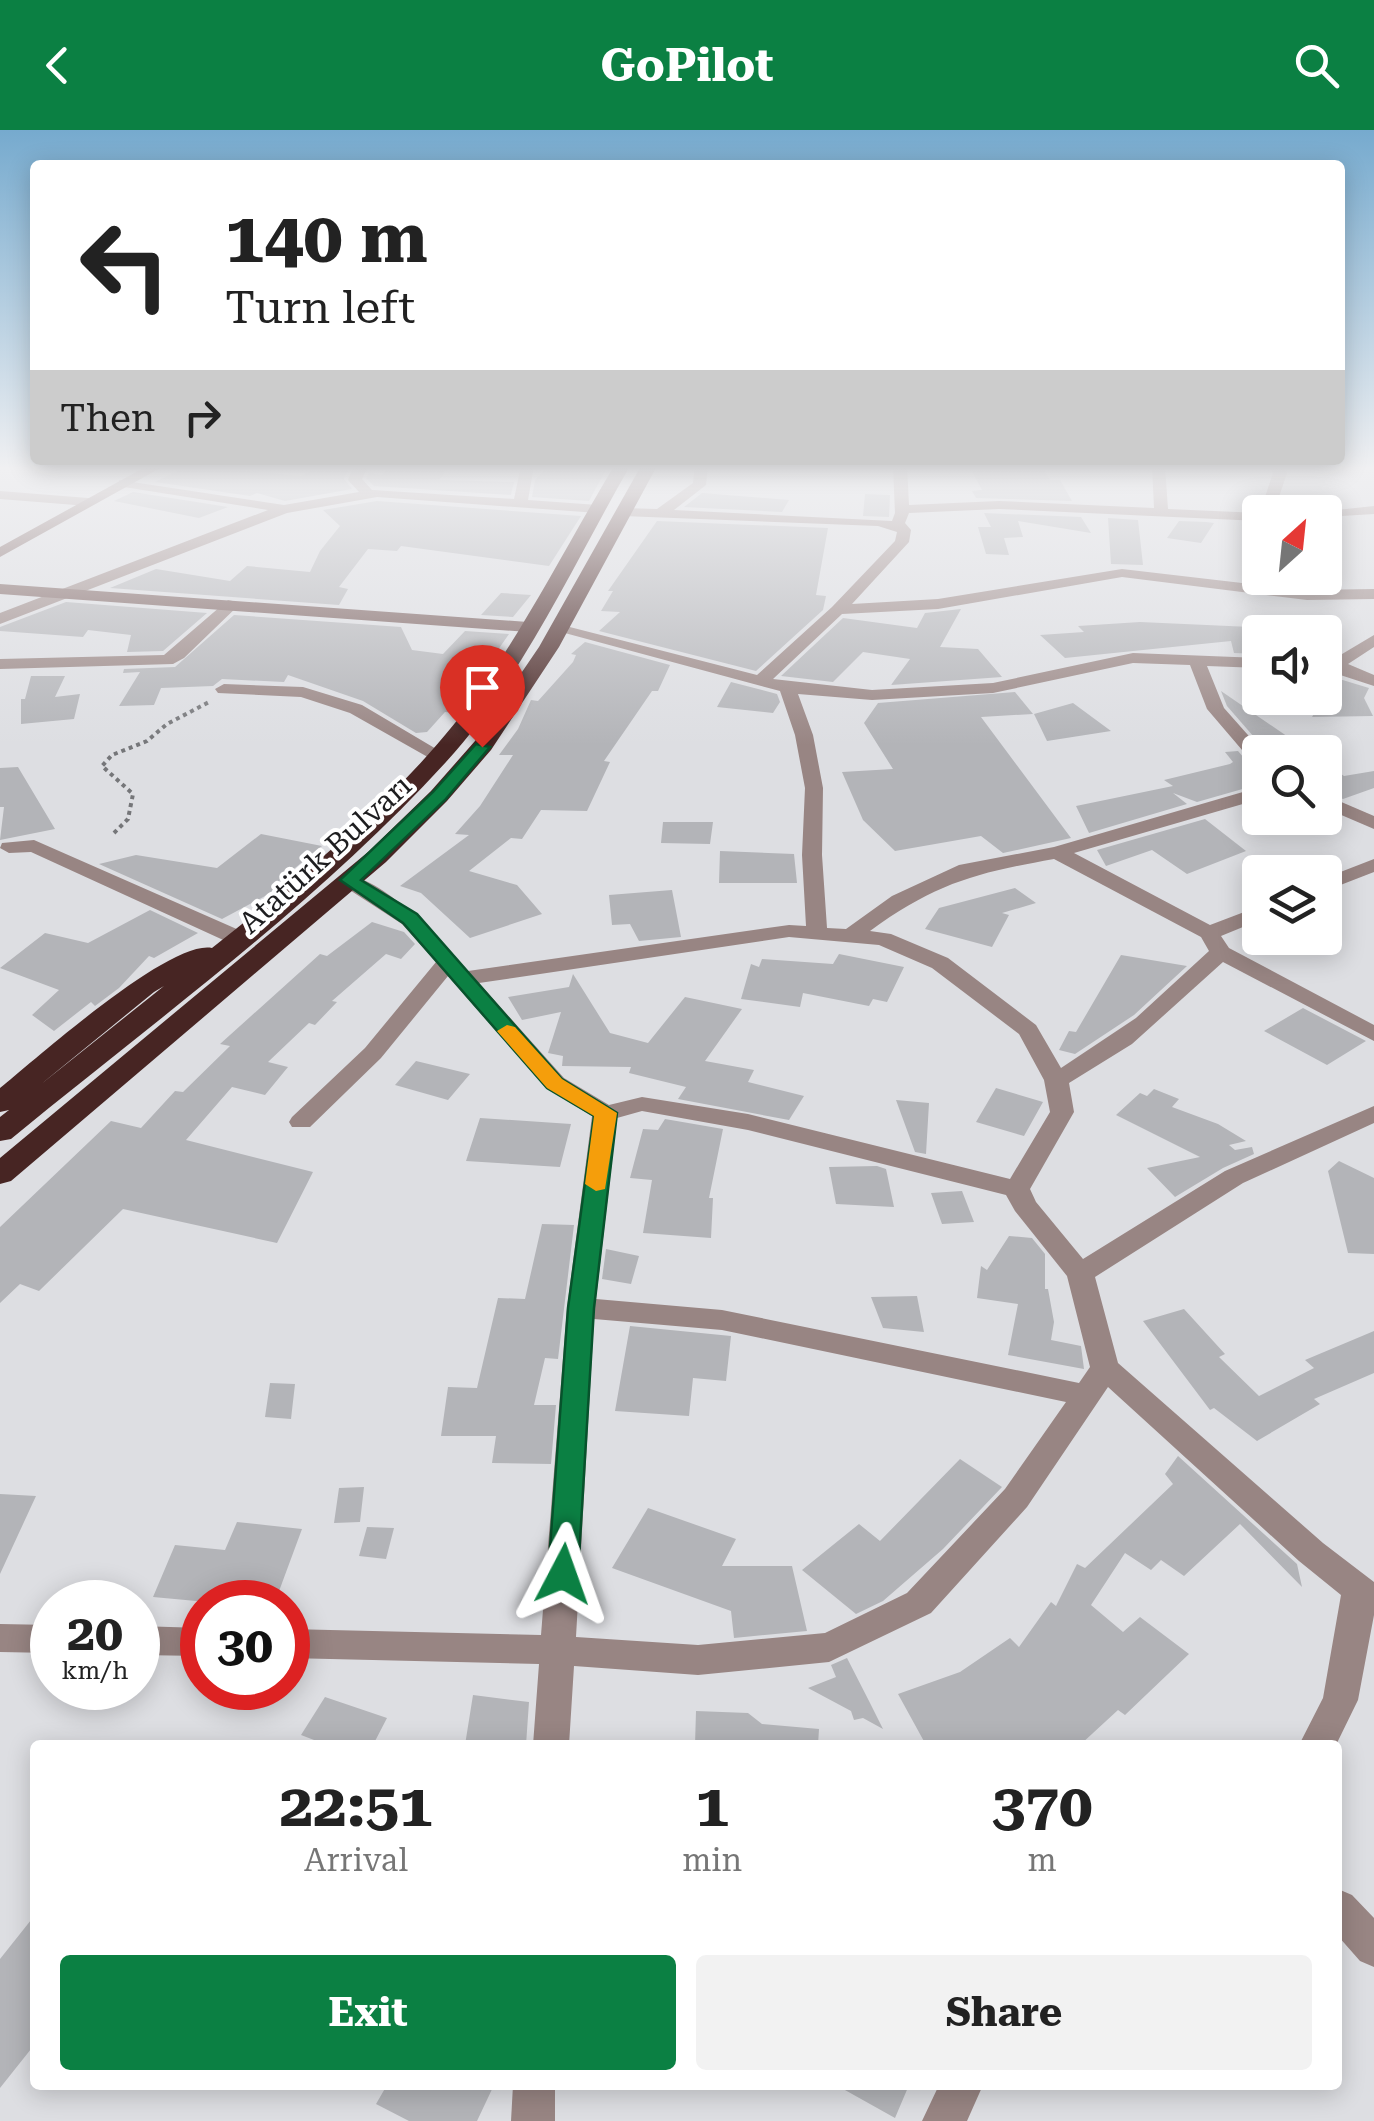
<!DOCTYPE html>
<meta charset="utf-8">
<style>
body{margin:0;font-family:"Roboto Serif",serif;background:#f2f2f2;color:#222;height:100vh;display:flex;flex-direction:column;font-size:38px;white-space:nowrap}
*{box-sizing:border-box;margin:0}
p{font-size:32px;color:#767676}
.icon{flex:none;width:55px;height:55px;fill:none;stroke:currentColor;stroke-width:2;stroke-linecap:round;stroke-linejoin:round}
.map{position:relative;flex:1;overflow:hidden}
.details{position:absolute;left:30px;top:1610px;width:1312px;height:350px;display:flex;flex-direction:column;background:#fff;border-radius:10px;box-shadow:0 5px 25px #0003}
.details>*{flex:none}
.guide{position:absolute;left:30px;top:30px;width:1315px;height:305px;border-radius:10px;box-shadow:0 5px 25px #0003;background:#fff;color:#222;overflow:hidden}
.needle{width:65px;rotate:27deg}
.controls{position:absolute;left:1242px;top:365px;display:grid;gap:20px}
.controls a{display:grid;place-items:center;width:100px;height:100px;border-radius:10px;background:#fff;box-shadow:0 5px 25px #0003;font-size:50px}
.speed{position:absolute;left:30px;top:1450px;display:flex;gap:20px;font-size:50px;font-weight:700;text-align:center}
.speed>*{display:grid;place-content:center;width:130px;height:130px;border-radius:50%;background:#fff;box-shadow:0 5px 25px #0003;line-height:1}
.speed small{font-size:25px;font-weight:400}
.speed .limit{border:15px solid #d22;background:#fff;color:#111}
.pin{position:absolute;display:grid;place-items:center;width:85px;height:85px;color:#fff;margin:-102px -42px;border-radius:50% 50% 50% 0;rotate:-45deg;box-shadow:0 0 10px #0007}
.pin .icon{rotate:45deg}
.me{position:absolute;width:110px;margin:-55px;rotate:4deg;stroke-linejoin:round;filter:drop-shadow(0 0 8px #0008)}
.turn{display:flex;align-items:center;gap:35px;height:210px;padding:0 30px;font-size:45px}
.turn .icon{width:130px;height:130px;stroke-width:2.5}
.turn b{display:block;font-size:70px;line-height:85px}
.then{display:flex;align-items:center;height:95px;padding:0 30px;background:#0003;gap:20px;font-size:38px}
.eta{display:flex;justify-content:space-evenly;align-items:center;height:170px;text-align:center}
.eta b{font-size:60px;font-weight:700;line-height:70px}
.action{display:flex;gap:20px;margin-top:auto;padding:20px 30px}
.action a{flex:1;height:115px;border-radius:10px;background:#0b8043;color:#fff;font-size:40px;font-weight:700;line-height:115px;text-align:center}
.action a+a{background:#f2f2f2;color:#222}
header{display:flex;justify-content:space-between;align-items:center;height:130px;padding:0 30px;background:#0b8043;color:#fff;font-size:45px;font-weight:700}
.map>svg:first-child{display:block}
</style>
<header><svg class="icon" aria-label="back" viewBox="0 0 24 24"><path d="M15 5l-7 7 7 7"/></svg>GoPilot<svg class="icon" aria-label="search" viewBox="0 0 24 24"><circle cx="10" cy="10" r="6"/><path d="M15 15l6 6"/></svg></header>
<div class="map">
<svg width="1374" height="1991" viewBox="0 0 1374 1991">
<rect width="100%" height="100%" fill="#dddee2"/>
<path fill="#b3b4b8" d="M188 336 301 346 320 336H330L348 340 344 349 352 359 285 371 257 363 250 366 155 352Z
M388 336H449L439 350 514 352 511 365 374 356 366 348 369 343 382 345Z
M548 336H608L589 371 532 367 535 350Z
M969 336H1042L1050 350H1060L1072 371 976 368 972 361 982 360Z
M133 362 228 377 199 388 114 371Z
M702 363 789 370 782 382 684 377Z
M865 364 890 365 889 387 863 386Z
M377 371 581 386 549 436 401 416 397 421 368 419 339 457 348 459 339 475 110 458 156 439 230 451 247 436 310 442 320 421 340 396 323 380Z
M984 383 1081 387 1091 403 1018 391 1023 407 1004 408 1009 425 986 424 978 397H991Z
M1108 388 1138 390 1143 435 1111 434Z
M657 391 828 398 816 465 826 466 823 480 756 541 599 501 620 482 601 481 613 461H608Z
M1179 391 1206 392 1214 393 1201 413 1167 408Z
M501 463 531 465 513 487 481 485Z
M66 472 207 483 163 521 127 522 131 505 88 500 83 507 0 501V497Z
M961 479 940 517 978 519 1002 547 891 555 910 529 863 522 833 552 781 546 843 488 917 498 925 483Z
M234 485 401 497 412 520 443 524 465 501 509 504 454 583 445 582 427 602 416 603 363 571 288 545 284 552 222 549 213 556 161 558 154 575 119 576 140 542 123 543 124 539 175 537Z
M1140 492 1251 497 1260 514V524L1234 523 1231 511 1065 528 1040 505 1084 502 1078 496Z
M585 512 670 535 658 561H652L604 631 610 632 587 681 541 680 522 709 511 708 469 741 517 755 542 784 470 808 421 763 400 756 469 705 455 704 480 676 513 625H499L518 599 531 570 538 571 573 532 576 525 571 524Z
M31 546H65L55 567 80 564 74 589 21 594V569H25Z
M1336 548 1369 558 1364 568 1373 586 1312 587Z
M731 552 777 564 780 572 773 583 717 577Z
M1221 561 1310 622H1267L1227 576Z
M1015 562 1033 584 981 587 1071 708 1003 723 981 706 895 721 863 690 842 642 893 639 864 593 878 573Z
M1073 573 1111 601 1047 611 1034 584Z
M1238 621 1251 636 1260 639V654L1197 672 1173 663 1187 674 1089 703 1076 676 1173 656 1164 650 1230 634 1233 632 1225 622Z
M1325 633 1344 646 1374 641V658L1343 669 1325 661Z
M18 637 55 699 0 710 4 677H0V638Z
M1205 689 1246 721 1187 744 1152 720 1106 736 1097 720Z
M663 692H713L710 714 661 713Z
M261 704 322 716 273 756 280 758 222 789 99 734 136 725 217 738Z
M720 721 794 724 797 753H719Z
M1015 758 1036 773 1002 783 1009 785 992 817 925 799 939 778Z
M672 760 681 807 639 811 630 794 612 795 609 765Z
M150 780 198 803 154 828 149 826 119 858 95 876 91 872 54 901 32 885 59 860 0 838 45 803 88 813Z
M372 792 404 802 415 814 401 829 386 824 332 871 337 872 315 895 309 893 268 932 288 937 265 965 232 957 186 1010 313 1042 277 1113 123 1079 39 1161 20 1154 0 1173V1097L111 991 141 998 175 961 183 962 230 916 220 914 320 824 327 826Z
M839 824 904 837 887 872 873 869 869 876 803 863 800 877 741 869 751 834 759 837 762 829 833 834Z
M1121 825 1187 836 1134 885 1075 924 1059 920 1069 901 1076 902Z
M573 844 610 903 648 913 685 867 742 879 705 931 754 940 748 952 804 966 789 990 678 969 686 957 629 943 631 937 562 936 563 926 548 923 561 882 522 890 508 867 569 857Z
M1303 878 1366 911 1327 935 1264 901Z
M416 931 470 944 448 970 395 955Z
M996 958 1043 972 1024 1006 976 992Z
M1154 959 1179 969 1172 977 1218 994 1246 1011 1229 1015 1235 1020 1252 1017 1254 1024 1223 1038 1175 1067 1147 1038 1200 1027 1116 985 1140 963 1147 966Z
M896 970 929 973 926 1024 915 1022Z
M480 988 571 994 560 1037 466 1031Z
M665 989 723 999 709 1068H713L711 1108 643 1103 652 1050 630 1048 643 999 658 1000Z
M1339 1031 1374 1048V1124L1348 1123 1328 1041Z
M877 1036 886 1039 894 1077 836 1074 829 1037Z
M962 1061 974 1092 942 1094 931 1063Z
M542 1094 574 1095 558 1229 545 1228 534 1275H556L551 1334 492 1333 496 1306H441L448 1257 477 1258 498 1168 525 1169Z
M1009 1106 1032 1108 1045 1124V1159H1048L1054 1192 1051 1210 1081 1216 1084 1239 1008 1225 1018 1174 977 1168 981 1136 987 1140Z
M606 1119 639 1126 631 1154 602 1149Z
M917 1166 924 1202 883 1198 871 1167Z
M1184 1179 1225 1224 1219 1227 1259 1266 1314 1238 1305 1230 1374 1201V1243L1314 1269 1320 1274 1257 1311 1214 1278 1210 1280 1143 1191Z
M630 1196 731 1206 726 1251 693 1248 689 1286 615 1281Z
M270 1253 295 1254 291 1289 265 1287Z
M1178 1326 1297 1434 1302 1457 1240 1394 1184 1446 1161 1430 1151 1440 1125 1423 1091 1475 1123 1502 1140 1487 1189 1524 1125 1585 1118 1580 1080 1615H926L898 1564 960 1542 1010 1508 1019 1517 1051 1472 1056 1476 1077 1434 1085 1438 1173 1354 1165 1344Z
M960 1329 1002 1357 943 1419 883 1471 856 1484 802 1440 859 1394 880 1411Z
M364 1357 360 1392 334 1393 339 1358Z
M0 1364 36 1366 0 1444Z
M648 1378 736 1409 722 1436H792L807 1501 734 1508 731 1481 612 1438Z
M237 1392 302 1399 275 1472H207L153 1467 175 1415 225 1420Z
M367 1397 394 1398 386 1429 359 1426Z
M847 1528 869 1571 883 1599 863 1588 854 1590 851 1581 808 1558 836 1547 831 1535Z
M473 1565 529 1572 526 1615H465Z
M325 1567 387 1588 373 1615H327L301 1605Z
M696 1581 748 1583 762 1594 819 1599 818 1615H695Z
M35 1785V1914L0 1958V1829Z
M387 1955H494L477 1991H409L376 1974Z
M836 1955H909L895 1988Z"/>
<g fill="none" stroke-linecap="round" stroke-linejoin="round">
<path stroke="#757679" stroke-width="4" stroke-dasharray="4 4" stroke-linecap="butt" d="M114 703 128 689 133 664 102 636 112 625 147 611 167 594 211 571"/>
<path fill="#988583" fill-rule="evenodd" d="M353 336H368L362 349 372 360 514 369 521 336H534L528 370 598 375 605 379 598 383 377 367 287 383 0 494V483L268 380 124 357 119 356V350L284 375 359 362 348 350Z
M695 336H708L706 355 674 380 892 391 895 383 893 336H907L909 375 999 371 1154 378 1152 336H1165L1168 379 1260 383V391L999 379 909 383 905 393 911 400 909 412 852 474 938 469 1122 439 1242 453 1253 410 1260 406 1257 454 1307 460 1374 459V469L1307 470 1122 447 938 479 842 484 773 549 872 560 993 553 1133 523 1260 528V538L1207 536 1224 578 1263 622H1260V636L1254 634 1207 579 1190 535 1133 533 993 563 872 570 798 564 813 605 823 658 822 725 827 798 846 799 892 766 959 735 1054 717 1260 657V669L1074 723 1210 795 1260 776V790L1221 806 1229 818 1374 895V911L1223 832 1132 914 1069 953 1074 982 1030 1059 1036 1072 1083 1129 1225 1041 1374 976V993L1243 1053 1095 1147 1118 1233 1323 1413 1374 1452V1485L1358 1570 1336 1615H1299L1323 1568 1341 1465 1299 1431 1108 1257 1027 1377 931 1483 829 1532 698 1545 574 1536 569 1615H533L539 1534 288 1528V1499L541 1505 567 1178 592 986 546 958 448 846 381 928 310 997H292L289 992 292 987 365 918 436 832 402 794 342 755 339 751 342 747C378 739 445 816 468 841L789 795 806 796 802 725 805 658 795 605 780 561 550 499 558 494 757 545 832 477 895 411 897 402 878 396 623 386 616 382 623 378 657 379 693 353ZM1054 729 1201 807 1209 821 1136 888 1061 938 1036 895 948 828 891 804 870 801C936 753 976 743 1054 729ZM789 807 879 815 932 838 1019 904 1044 950 1050 982 1010 1049 748 984 642 967 609 975 564 948 479 853ZM642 981 748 1000 1006 1065 1015 1081 1067 1146 1090 1237 1079 1253 722 1180 596 1169 617 988ZM594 1189 722 1200 1066 1272 1005 1359 907 1463 825 1503 698 1515 576 1507Z
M1269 336H1282L1287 343 1274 382H1260L1273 343Z
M0 361 88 368 95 372 88 376 0 369Z
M1374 376V384L1325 387V382H1318Z
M228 470 241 473 184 528 173 534 0 539V529L164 525Z
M1374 505V517L1348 534 1374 545V556L1325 540V530H1332Z
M224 554 303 557 362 575 448 626 439 631 433 630 350 583 301 567 218 563 215 559Z
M1325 665 1374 686V699L1325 678Z
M34 710 248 804 251 809 248 814H232L31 722 9 723 0 718 2 713Z
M1374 729V742L1325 761V748Z
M0 1494 52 1495V1523L0 1522Z
M138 1496 202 1498V1526L138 1525Z
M1338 1759 1352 1765 1374 1788V1837L1360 1831 1338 1806Z
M513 1955H555V1991H511Z
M939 1955H983L967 1991H922Z"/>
<path fill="#765b59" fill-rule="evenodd" d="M147 336H164L0 427V417Z
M0 454 528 492 536 497 528 502 0 464Z"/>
<path fill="#472523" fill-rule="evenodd" d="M614 336H630C573 435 523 547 446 632 317 774 158 888 11 1009L0 1011V987L9 980 0 982V958C36 929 170 809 212 818 310 740 413 657 485 553 532 484 571 408 614 336ZM164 856 40 955 154 862Z
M641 336H657L559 517 491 620 447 671 386 732 11 1051 0 1054V1028L368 722 431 661 475 611 539 517Z"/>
</g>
<linearGradient id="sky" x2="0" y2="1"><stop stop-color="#76aace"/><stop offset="0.55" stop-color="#f0f0f2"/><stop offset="1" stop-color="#f0f0f2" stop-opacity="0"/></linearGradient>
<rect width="1374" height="615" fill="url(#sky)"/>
<path fill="#0b8043" stroke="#07532c" stroke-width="2.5" d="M476 614 490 617 445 670 361 750 417 784 562 949 617 983 594 1178 578 1444 574 1452 563 1456 553 1452 548 1444 568 1178 594 986 547 958 403 793 340 750 433 662Z"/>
<path fill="#f59e0b" d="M507 895 515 897 562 949 617 983 605 1059 596 1061 585 1054 594 986 547 958 497 901Z"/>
<g text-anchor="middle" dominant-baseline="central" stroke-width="8" stroke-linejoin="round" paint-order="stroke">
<g font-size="30" fill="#1d1d1f" stroke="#fff">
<text transform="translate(325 724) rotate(-42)">Atatürk Bulvarı</text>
</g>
</g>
</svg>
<div class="controls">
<a><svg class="needle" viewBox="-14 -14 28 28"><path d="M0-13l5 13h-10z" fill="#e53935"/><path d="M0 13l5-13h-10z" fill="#767676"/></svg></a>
<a><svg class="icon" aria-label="sound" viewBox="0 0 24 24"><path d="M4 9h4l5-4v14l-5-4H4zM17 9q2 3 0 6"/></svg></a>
<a><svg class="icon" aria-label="search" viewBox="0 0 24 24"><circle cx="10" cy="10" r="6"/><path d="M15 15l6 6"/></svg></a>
<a><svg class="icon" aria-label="layers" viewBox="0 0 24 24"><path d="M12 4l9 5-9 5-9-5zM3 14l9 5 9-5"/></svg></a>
</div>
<div class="speed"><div>20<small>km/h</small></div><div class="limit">30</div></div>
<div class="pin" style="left:482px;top:617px;background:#d93025"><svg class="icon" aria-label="arrive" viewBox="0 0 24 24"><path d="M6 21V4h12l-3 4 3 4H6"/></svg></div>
<svg class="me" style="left:563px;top:1444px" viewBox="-20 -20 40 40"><path d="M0-17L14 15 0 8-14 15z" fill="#0b8043" stroke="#fff" stroke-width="4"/></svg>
<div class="guide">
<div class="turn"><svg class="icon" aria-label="left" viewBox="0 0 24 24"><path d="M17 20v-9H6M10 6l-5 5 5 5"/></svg><div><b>140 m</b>Turn left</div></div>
<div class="then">Then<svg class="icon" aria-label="right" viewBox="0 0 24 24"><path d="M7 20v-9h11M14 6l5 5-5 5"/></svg></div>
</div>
<section class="details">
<div class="eta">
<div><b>22:51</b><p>Arrival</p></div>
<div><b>1</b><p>min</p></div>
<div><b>370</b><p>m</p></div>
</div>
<div class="action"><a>Exit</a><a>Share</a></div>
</section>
</div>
